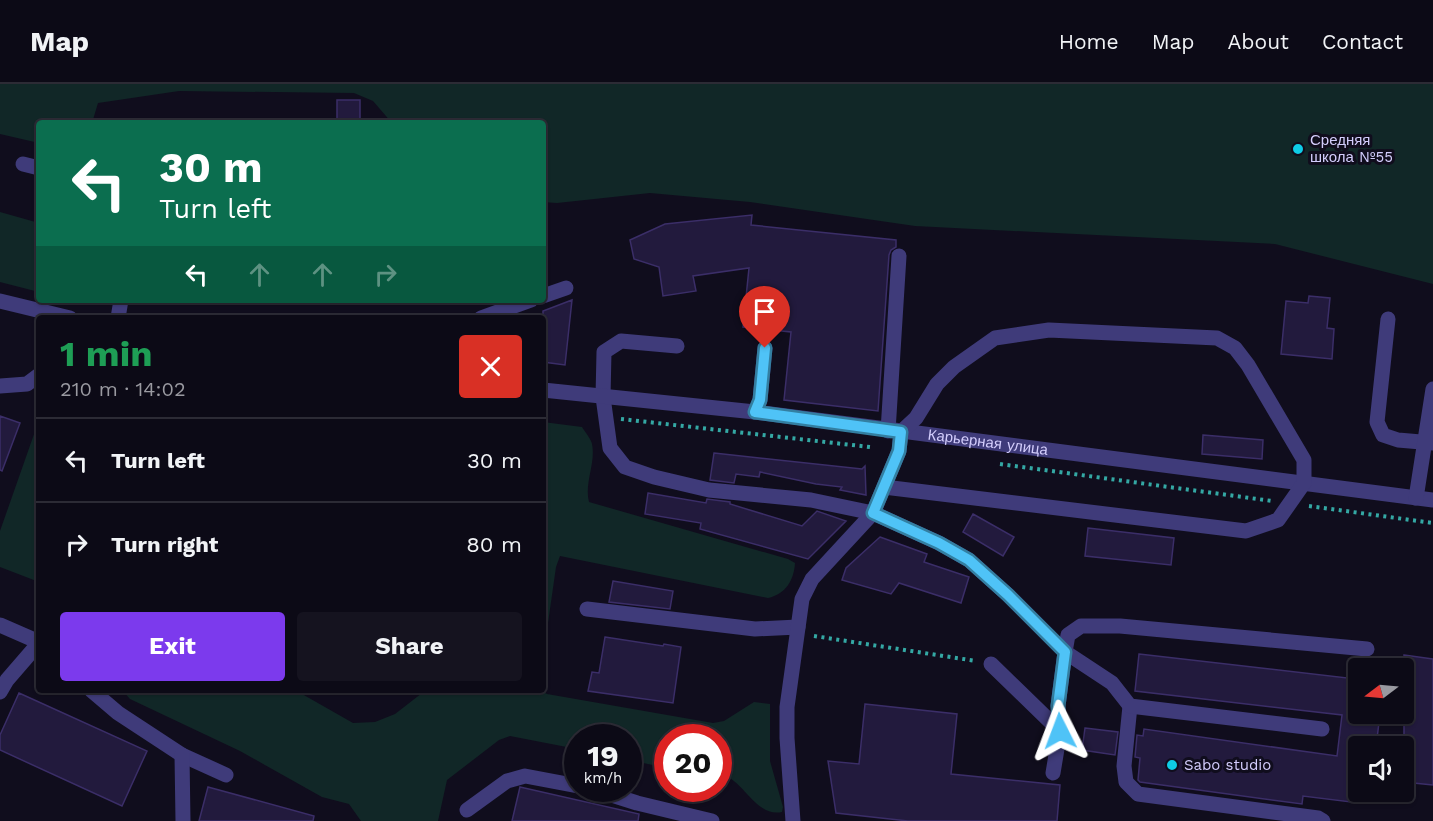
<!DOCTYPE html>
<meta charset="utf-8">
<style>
body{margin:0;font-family:"Work Sans",sans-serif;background:#15131f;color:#f1f3f6;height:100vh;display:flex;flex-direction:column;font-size:22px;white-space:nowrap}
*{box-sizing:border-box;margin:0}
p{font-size:20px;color:#9a9aa1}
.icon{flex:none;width:33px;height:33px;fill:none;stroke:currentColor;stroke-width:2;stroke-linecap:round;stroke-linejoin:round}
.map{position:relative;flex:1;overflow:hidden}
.drawer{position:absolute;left:36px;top:231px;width:510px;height:378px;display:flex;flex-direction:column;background:#0c0a16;border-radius:6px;box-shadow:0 2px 4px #0004,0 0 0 2px #2c2b35}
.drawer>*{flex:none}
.guide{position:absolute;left:36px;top:36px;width:510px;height:183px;border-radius:6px;box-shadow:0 2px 4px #0004,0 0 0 2px #2c2b35;background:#0b6e4f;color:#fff;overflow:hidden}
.needle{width:39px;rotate:254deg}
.controls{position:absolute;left:1348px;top:574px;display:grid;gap:12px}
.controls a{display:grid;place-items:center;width:66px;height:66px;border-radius:6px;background:#0c0a16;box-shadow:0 2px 4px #0004,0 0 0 2px #2c2b35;font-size:30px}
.speed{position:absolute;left:564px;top:640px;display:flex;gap:12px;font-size:30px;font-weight:700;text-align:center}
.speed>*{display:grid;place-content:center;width:78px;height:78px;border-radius:50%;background:#0c0a16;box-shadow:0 2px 4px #0004,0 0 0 2px #2c2b35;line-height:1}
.speed small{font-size:15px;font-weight:400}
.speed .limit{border:9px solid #d22;background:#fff;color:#111}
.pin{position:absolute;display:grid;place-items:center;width:51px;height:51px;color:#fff;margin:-62px -26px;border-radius:50% 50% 50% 0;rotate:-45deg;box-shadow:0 0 6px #0007}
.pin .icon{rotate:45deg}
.me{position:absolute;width:66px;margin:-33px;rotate:357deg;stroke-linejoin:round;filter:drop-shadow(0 0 4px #0008)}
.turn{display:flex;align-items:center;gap:21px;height:126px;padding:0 24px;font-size:27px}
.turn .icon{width:78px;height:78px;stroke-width:2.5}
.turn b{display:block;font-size:42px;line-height:51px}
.lanes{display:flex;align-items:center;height:57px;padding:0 24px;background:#0003;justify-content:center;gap:30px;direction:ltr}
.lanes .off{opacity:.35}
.round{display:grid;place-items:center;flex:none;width:63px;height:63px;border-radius:6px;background:#15131f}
.head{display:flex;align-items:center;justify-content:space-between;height:102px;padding:0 24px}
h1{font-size:36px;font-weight:700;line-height:45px;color:#1e9e55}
.button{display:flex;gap:12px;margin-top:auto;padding:12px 24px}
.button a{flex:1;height:69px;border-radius:6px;background:#7c3aed;color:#fff;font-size:24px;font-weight:700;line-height:69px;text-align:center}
.button a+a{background:#15131f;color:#f1f3f6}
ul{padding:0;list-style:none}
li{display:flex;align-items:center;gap:18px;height:84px;padding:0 24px;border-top:2px solid #2c2b35}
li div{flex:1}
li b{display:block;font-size:22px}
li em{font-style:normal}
header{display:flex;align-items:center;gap:36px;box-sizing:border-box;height:84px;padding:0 30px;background:#0c0a16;border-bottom:2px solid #2c2b35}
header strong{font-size:28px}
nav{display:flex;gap:33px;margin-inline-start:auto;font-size:21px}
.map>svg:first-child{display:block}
</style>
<header>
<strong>Map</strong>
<nav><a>Home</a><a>Map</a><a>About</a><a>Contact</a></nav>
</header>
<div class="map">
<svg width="1433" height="737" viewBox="0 0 1433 737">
<rect width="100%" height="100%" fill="#100d1d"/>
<path fill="#112727" d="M0 0H1433V200L1275 160 915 142 750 118 650 109 557 119 543 118V39H392L373 17 354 9 179 7 98 19 92 39H39V59L0 50Z
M0 128 39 139V208L0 198Z
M39 336V498L0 483V447Z
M543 338 582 343C585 348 591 355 592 360 596 379 584 399 589 418L788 475 795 479C794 496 786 510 768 514L560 472 556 483 543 574Z
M122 606H295L353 639 375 638 395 630 426 606H541L547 610 713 639 724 637 754 618 770 620V677L783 723 782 728C755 734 743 693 719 690L718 654H668L667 684 629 676 628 654H578L577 665 510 652 499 656 447 696 438 737H361L349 720 322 713 240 667 130 615Z"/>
<path fill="#221a3d" stroke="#3b2e68" stroke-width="1.5" d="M337 16H360V39H337Z
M752 131 751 141 896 156V163L891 166 889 171 878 327 784 316 791 248 743 243 749 184 693 192 696 207 663 212 659 183 634 175 630 156 665 140Z
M1309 212 1330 214 1327 244 1334 245 1332 275 1281 270 1286 217 1308 219Z
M572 216 565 281 543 278V227Z
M0 332 20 339 2 387 0 386Z
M1203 351 1263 356 1262 375 1202 370Z
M714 369 862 385 865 382 866 411 840 406 842 403 816 400 760 388 759 393 736 390 734 399 710 396Z
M648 409 706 419 707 415 730 418V420L802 442 817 427 846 437 808 475 700 445 701 439 645 430Z
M973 430 1014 453 1003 472 963 448Z
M1088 444 1174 454 1171 481 1085 472Z
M880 453 927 470 924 478 969 493 961 519 899 499 891 510 842 496 846 484Z
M613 497 673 507 670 525 609 518Z
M605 553 663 562 664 560 681 563 673 619 588 607 592 588 599 589Z
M1139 570 1347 594 1348 586H1359V630H1380L1376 663H1359V719L1303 712 1302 720 1140 698 1138 696 1140 674 1135 673 1137 651 1143 652 1144 645 1337 672 1342 631 1135 607Z
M1404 571 1433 575V701L1404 698Z
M19 609 147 667 122 722 0 666V651Z
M865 620 957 630 951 690 1060 701 1057 737H908L836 729 828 677 859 680Z
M1085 644 1118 648 1115 671 1082 666Z
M208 703 314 732 313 737H199Z
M520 703 639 730 638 737H512Z"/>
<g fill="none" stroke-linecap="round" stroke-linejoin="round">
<path stroke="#34a8a4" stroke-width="4" stroke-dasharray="3 4.5" stroke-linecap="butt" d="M621 335 870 363
M1000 380 1272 417
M1309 422 1433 439
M814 552 976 577"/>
<g stroke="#3f3b7a" stroke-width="15">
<path d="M23 80 39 84"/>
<path d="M543 212 566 204"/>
<path d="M0 217 70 234"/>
<path d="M118 234 121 216"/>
<path d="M481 234 531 216"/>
<path d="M1388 235 1377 338 1383 351 1398 356 1433 359"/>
<path d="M677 262 621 257 604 268 603 313 610 364 625 383 654 393 709 406 811 416 873 429 939 459 969 476 1008 511 1065 568 1058 622 1060 647 1053 689"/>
<path d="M0 302 27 300 39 291"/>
<path id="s1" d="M543 306 755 328 1433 416"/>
<path d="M755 328 760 316 765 264"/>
<path d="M888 347 899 172"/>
<path d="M1416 414 1433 305"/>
<path d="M587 525 755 545 798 543"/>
<path d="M0 541 39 558"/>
<path d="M991 580 1060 647"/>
<path d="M91 606 118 629 182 671 226 691"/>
<path d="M0 608 7 596 39 559"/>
<path d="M1130 622 1124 682 1126 698 1138 710 1318 734 1323 737"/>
<path d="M1322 645 1130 622 1112 599 1065 568 1068 551 1081 542H1120L1367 565"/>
<path d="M182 671 183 737"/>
<path d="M593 705 637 719 712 737"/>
<path d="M467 726 507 697 525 692 578 702"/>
<path d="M793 737 787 654V623L802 515 812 495 873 429 899 367 901 348 916 334 937 300 954 283 995 254 1049 246 1217 254 1235 264 1248 281 1304 376V399L1278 436 1246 447 884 403"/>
</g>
</g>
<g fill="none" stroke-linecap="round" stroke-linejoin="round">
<g stroke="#337fa1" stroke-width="15">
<path id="route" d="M765 264 760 316 755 328 901 348 899 367 873 429 939 459 969 476 1008 511 1065 568 1058 622 1060 647"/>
</g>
<use href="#route" stroke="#4fc3f7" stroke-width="10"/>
</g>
<g fill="#0ecce6" stroke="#100d1d" stroke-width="2">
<circle cx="1298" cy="65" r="6"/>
<circle cx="1172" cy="681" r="6"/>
</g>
<g text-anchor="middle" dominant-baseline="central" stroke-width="6" stroke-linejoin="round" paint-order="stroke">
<g font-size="15" fill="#d3cdfc" stroke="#100d1d" text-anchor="start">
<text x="1310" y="56">Средняя<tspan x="1310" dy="17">школа №55</tspan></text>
<text x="1184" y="681">Sabo studio</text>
</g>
<g font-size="15" fill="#d3cdfc" stroke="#100d1d">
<text stroke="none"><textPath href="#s1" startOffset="448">Карьерная улица</textPath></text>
</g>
</g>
</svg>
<div class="controls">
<a><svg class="needle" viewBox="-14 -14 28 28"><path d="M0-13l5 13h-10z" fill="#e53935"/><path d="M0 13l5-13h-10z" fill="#9a9aa1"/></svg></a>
<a><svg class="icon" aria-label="sound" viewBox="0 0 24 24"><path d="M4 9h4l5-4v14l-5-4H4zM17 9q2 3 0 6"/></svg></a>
</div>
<div class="speed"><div>19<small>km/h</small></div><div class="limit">20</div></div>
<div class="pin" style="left:765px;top:264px;background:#d93025"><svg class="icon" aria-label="arrive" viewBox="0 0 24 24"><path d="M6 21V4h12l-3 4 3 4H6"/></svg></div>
<svg class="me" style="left:1060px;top:647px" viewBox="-20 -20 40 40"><path d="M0-17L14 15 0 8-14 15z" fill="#4fc3f7" stroke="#fff" stroke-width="4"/></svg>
<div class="guide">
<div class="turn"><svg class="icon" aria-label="left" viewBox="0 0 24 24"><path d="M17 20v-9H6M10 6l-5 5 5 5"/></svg><div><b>30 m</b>Turn left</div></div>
<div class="lanes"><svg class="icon" aria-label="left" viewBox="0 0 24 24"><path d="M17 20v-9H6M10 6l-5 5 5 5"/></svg><svg class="icon off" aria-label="ahead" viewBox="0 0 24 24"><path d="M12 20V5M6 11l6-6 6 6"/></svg><svg class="icon off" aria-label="ahead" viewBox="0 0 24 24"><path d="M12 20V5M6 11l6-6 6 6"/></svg><svg class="icon off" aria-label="right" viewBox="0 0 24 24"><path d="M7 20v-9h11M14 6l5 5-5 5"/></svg></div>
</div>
<section class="drawer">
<div class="head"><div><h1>1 min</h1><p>210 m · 14:02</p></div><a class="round" style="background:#d93025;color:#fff"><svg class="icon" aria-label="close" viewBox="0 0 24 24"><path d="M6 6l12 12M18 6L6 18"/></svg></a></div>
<ul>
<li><svg class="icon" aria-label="left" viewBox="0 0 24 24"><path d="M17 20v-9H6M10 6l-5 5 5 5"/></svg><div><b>Turn left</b></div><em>30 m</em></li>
<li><svg class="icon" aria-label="right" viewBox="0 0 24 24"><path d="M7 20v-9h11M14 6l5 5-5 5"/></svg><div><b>Turn right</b></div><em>80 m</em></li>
</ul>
<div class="button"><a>Exit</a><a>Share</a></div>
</section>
</div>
